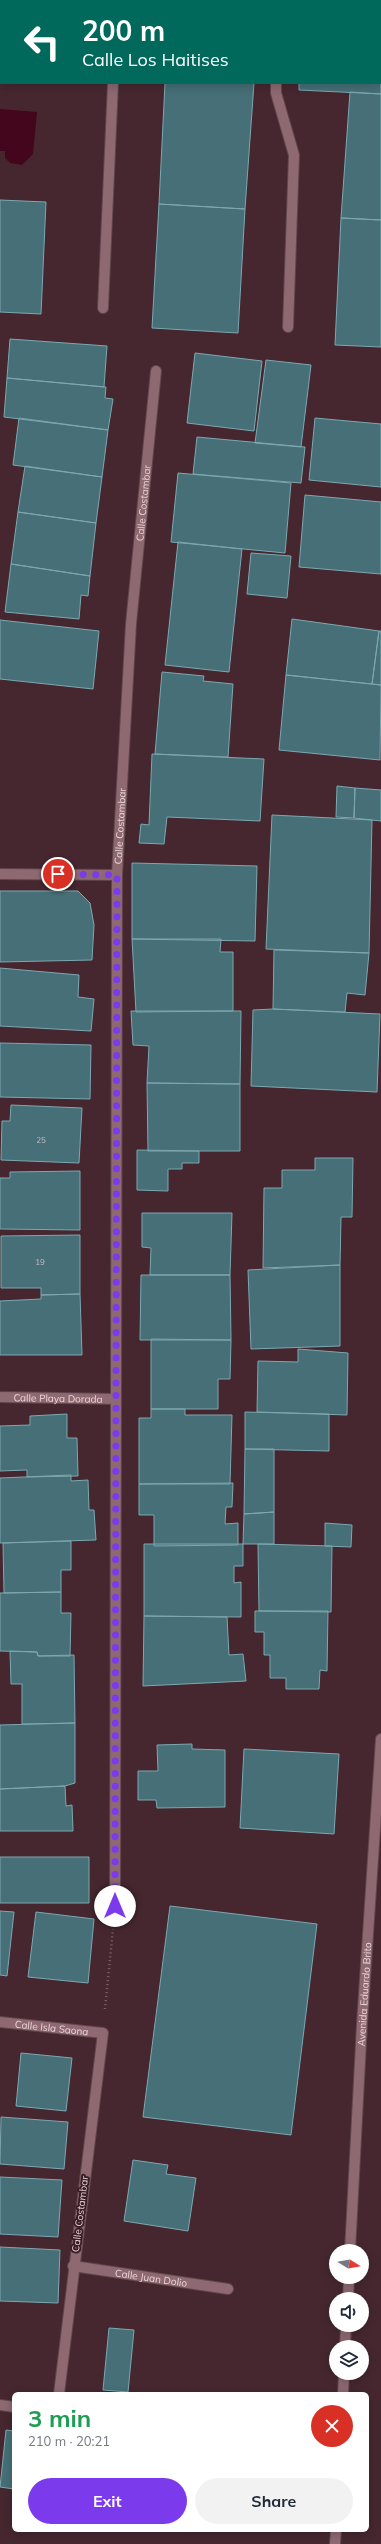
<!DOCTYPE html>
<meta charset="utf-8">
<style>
body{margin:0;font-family:Mulish,sans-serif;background:#f2f2f3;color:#1f2937;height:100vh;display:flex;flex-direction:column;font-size:15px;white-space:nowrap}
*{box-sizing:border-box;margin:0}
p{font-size:13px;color:#747a83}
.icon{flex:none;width:22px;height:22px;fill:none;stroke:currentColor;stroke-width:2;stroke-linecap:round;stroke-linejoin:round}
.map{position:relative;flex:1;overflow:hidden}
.details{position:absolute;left:12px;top:2392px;width:357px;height:140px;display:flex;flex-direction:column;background:#fff;border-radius:6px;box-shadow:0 2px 10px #0003}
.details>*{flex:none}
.hud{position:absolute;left:0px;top:0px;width:381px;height:84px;box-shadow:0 2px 10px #0003;background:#00695c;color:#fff;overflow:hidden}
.needle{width:26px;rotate:101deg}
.fabs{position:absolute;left:329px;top:2244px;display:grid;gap:8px}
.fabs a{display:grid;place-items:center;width:40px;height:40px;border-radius:50%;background:#fff;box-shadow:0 2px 10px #0003;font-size:20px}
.pin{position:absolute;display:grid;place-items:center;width:34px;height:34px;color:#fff;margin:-17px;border:2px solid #fff;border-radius:50%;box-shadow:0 1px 4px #0007}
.me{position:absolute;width:44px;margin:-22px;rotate:0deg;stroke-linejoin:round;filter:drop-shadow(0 0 3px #0008)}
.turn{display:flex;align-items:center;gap:14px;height:84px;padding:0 16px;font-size:18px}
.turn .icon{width:52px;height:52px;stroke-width:2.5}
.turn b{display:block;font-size:28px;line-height:34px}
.round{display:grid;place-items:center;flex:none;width:42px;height:42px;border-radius:21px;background:#f2f2f3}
.headline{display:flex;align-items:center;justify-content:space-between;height:68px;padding:0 16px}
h1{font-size:24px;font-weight:700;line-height:30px;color:#1e9e55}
.action{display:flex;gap:8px;margin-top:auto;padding:8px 16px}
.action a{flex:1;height:46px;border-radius:24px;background:#7c3aed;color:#fff;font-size:16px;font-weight:700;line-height:46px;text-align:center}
.action a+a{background:#f2f2f3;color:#1f2937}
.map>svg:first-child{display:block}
</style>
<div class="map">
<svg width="381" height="2544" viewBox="0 0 381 2544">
<rect width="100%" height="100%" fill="#46272f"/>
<path fill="#43061d" d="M0 109 37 112 33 154 22 165 10 163 5 158V151H0Z"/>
<path fill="#466f77" stroke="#7da8b1" d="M0 0H63L1 1V59Z
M169 0H258L169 1Z
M380 2 381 94 299 90V83H380Z
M165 83H254L245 209 159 204Z
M350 92 381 94V220L341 218Z
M0 200 46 202 41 314 0 312Z
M159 204 245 209 238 333 152 328Z
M341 218 381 220V347L335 345Z
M10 339 107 346 104 387 7 378Z
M195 353 262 361 254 431 187 423Z
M266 360 311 365 301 447 255 443Z
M7 378 106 387 105 398 113 399 108 430 4 417Z
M19 418 108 430 102 477 13 465Z
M315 418 381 424V487L309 480Z
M197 437 305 447 301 483 193 474Z
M25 466 102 477 96 523 18 512Z
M178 473 291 483 285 553 171 542Z
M305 495 381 502V574L299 567Z
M18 512 96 523 90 576 11 564Z
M178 542 242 549 229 672 165 665Z
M251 553 291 556 287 598 247 594Z
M11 564 90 576 88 596 81 595 79 619 5 612Z
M292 619 379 631 372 684 286 675Z
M0 620 99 631 93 689 0 679Z
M379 631H381V685L372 684Z
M162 672 204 676 203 681 233 684 228 757 155 754Z
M286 675 381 685 380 760 279 750Z
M152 754 264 759 260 821 167 817 164 844 139 843 141 824 149 825Z
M337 786 355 788 354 818 336 817Z
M355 788 381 790V821L354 818Z
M272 815 372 820 369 953 266 949Z
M132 863 257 866 255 941 132 939Z
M0 891H78L90 903 94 925 92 960 0 962Z
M132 939H221L220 952H233V1011L136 1012Z
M274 950 369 953 365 995 347 993 345 1012 273 1009Z
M0 968 79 975 78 997 94 999 91 1031 0 1026Z
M273 1009 380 1014 377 1092 251 1086 253 1010Z
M131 1011H241L240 1084 147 1083 149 1046 133 1045Z
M0 1043 91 1045 90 1099 0 1097Z
M147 1083 240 1084V1151H148Z
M11 1105 82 1108 79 1163 1 1160 2 1121H10Z
M137 1150 199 1151V1163H182V1169H168V1191L137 1190Z
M315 1158H353L352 1217H341L340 1265 263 1268 264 1188H282V1170H315Z
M80 1171V1230L0 1229V1178H10V1172Z
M142 1213H232L230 1275H150L151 1248 142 1247Z
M80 1235V1294L41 1295V1288H1V1236Z
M340 1265V1346L251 1349 248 1270Z
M141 1275H230L231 1340H140Z
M80 1294 82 1355H0V1301L41 1299V1295Z
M151 1339 231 1340 230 1379H218V1409H151Z
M298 1349 348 1353 347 1415 257 1412 258 1361 298 1362Z
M151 1409H185V1415H232L230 1484H139V1418H151Z
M245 1412 329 1414V1451L245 1449Z
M67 1414V1438H77L78 1476 27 1477V1470L0 1471V1426L30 1425V1416Z
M245 1449H274V1512L244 1514Z
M71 1475V1481L88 1480 89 1510H94L96 1540 0 1543V1478Z
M233 1483 232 1507H226L225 1524 238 1523V1545L154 1546V1515H139V1484Z
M274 1512V1544H243L244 1514Z
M325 1523 352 1525 351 1547 325 1546Z
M71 1541V1570H61V1592L4 1593 3 1543Z
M144 1544H243V1566H234V1583L241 1582V1617L144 1616Z
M258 1544 332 1546 331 1612 259 1611Z
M61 1592V1613H71L70 1656H38L37 1652 0 1651V1593Z
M255 1611H328L327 1671 320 1670 319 1689H286V1678H270V1655H264V1632H255Z
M144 1616 227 1617 229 1655 243 1654 246 1681 143 1686Z
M10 1651 37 1652 38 1656 74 1655 75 1723 22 1724V1684H11Z
M75 1723V1783L65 1786 0 1789V1725Z
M192 1744V1749L225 1750V1807L157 1808 156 1800H138V1771H158L157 1745Z
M244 1749 339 1754 334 1834 240 1828Z
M65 1786 66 1806 72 1805 73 1831H0V1789Z
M0 1857H89V1903H0Z
M170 1906 317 1924 291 2135 143 2117Z
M0 1911 14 1912 7 1976 0 1975Z
M36 1912 94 1919 88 1983 28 1977Z
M21 2053 72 2058 66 2111 16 2106Z
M1 2117 68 2122 64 2169 0 2164Z
M133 2160 168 2165 166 2174 196 2178 188 2231 124 2221Z
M0 2177 62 2180 58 2237 0 2234Z
M0 2247 60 2250 58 2303 0 2301Z
M109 2328 134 2330 128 2392 103 2390Z
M6 2430 14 2431V2489L0 2487Z"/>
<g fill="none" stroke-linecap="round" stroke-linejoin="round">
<g stroke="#60464d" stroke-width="12">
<path id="lane" d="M117 1V0
M278 1V0
M276 83V93L294 155 288 327
M103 308 113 83"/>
</g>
<g stroke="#60464d" stroke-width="12">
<g id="street">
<path d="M0 874 117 875"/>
<path id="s1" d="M0 1397 116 1399"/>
<path id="s2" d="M115 1906 117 875 131 624 156 371"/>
<path id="s3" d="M0 2022 103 2033 59 2394"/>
<path id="s4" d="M73 2266 228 2289"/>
<path d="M0 2405 14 2407"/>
</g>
</g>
<g stroke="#60464d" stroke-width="12">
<g id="secondary">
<path id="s5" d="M350 2251 362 2024 381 1739"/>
<path d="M348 2299 349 2277"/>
<path d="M345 2347 346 2325"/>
<path d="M343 2394 344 2373"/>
<path d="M335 2544 336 2530"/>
</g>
</g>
<path stroke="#7f646a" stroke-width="2.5" stroke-dasharray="1 3" stroke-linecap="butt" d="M105 2009 113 1929"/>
<use href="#lane" stroke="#8e6971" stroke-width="10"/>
<use href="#street" stroke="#8e6971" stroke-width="10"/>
<use href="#secondary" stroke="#8e6971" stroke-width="10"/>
</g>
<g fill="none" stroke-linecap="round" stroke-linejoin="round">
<path stroke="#7c3aed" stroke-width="7" stroke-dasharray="0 12.6" d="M58 874 117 875 115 1906"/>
</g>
<g text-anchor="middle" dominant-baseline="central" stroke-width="4" stroke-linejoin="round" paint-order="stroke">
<g font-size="8" fill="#c1bcc0">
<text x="41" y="1140">25</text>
<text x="40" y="1262">19</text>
</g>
<g font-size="10" fill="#ead5d9" stroke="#3b1e25">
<text stroke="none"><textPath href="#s2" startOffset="1404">Calle Costambar</textPath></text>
<text stroke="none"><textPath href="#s2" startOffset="1080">Calle Costambar</textPath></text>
<text stroke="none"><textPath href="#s1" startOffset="58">Calle Playa Dorada</textPath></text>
<text stroke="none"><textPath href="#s5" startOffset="257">Avenida Eduardo Brito</textPath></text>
<text stroke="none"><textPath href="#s3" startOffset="52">Calle Isla Saona</textPath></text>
<text transform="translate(80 2214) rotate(-83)">Calle Costambar</text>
<text stroke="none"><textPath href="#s4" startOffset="79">Calle Juan Dolio</textPath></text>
</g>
</g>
</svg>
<div class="fabs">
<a><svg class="needle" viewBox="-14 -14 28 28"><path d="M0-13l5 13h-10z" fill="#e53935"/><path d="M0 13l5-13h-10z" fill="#747a83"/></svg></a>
<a><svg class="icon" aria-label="sound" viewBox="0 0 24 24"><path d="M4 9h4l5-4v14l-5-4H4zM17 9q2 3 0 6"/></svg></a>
<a><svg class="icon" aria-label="layers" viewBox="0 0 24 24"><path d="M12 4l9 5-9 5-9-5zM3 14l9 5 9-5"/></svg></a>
</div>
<div class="pin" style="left:58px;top:874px;background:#d93025"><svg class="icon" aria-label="arrive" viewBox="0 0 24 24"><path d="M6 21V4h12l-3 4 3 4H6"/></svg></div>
<svg class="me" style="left:115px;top:1906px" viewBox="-20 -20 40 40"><circle r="19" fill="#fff"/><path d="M0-13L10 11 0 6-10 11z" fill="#7c3aed"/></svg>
<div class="hud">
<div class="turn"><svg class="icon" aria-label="left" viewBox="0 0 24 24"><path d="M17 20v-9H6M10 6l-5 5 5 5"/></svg><div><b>200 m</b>Calle Los Haitises</div></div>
</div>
<section class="details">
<div class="headline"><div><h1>3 min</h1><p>210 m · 20:21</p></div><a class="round" style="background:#d93025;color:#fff"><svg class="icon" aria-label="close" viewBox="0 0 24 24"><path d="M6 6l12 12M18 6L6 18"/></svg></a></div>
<div class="action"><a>Exit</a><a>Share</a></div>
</section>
</div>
